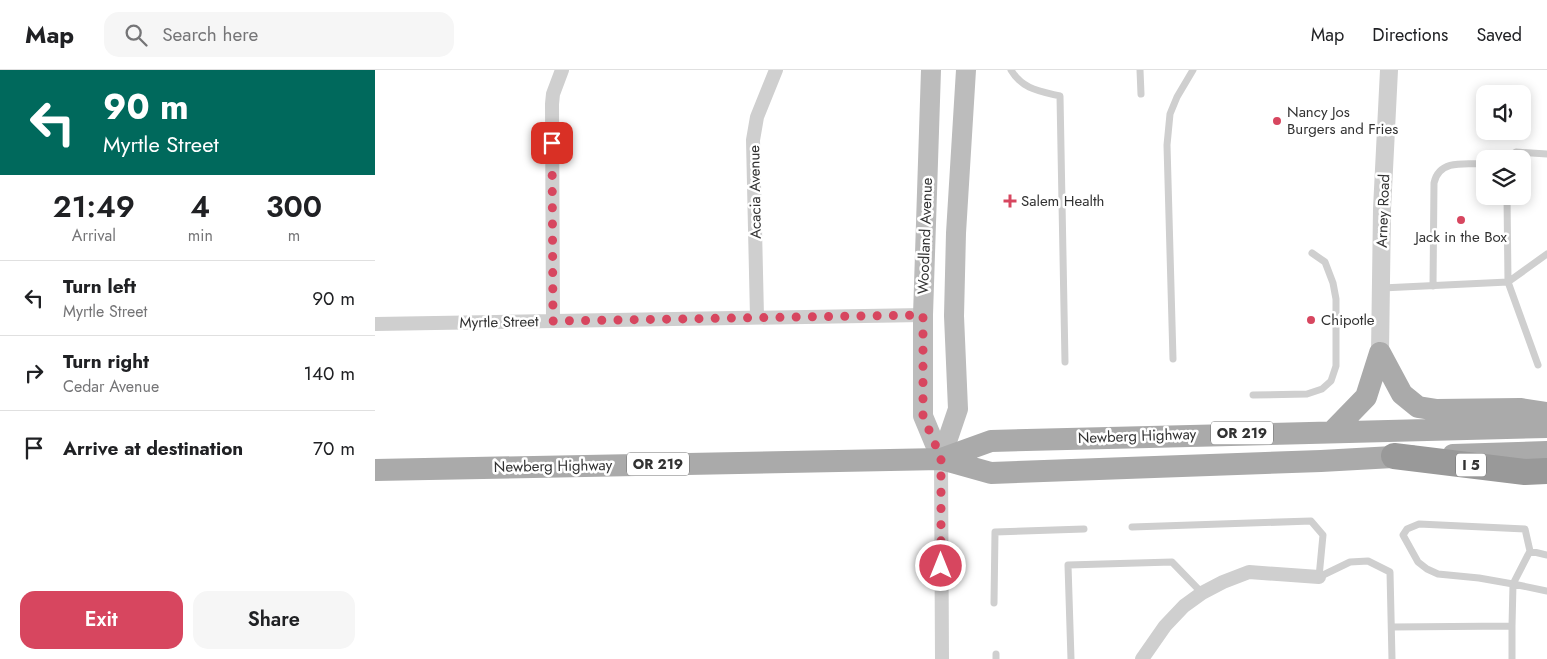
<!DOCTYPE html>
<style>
body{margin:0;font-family:Jost,sans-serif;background:#f6f6f6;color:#202124;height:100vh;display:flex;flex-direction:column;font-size:19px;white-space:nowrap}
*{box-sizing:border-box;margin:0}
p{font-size:16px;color:#757577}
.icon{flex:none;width:28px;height:28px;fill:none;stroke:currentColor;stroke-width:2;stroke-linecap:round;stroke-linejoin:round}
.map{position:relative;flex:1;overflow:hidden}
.drawer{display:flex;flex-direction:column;background:#fff;width:375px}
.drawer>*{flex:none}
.top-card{background:#00695c;color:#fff;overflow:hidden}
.buttons{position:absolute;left:1101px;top:15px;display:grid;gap:10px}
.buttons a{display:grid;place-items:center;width:55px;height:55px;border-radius:10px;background:#fff;box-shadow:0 2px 12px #0003;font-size:25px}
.pin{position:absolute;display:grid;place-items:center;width:42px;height:42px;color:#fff;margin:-21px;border-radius:10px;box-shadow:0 2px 8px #0006}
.me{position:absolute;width:55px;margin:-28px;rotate:0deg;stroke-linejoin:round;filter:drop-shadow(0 0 4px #0008)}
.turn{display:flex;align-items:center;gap:18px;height:105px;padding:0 20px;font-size:22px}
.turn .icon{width:65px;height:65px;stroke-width:2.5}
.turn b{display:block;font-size:35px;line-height:42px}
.eta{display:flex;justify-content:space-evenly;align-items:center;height:85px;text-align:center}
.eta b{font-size:30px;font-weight:600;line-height:35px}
.primary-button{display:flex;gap:10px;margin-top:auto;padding:10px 20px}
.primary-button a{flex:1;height:58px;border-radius:15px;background:#d7465f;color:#fff;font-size:20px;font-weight:600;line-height:58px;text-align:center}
.primary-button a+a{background:#f6f6f6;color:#202124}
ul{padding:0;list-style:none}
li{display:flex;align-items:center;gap:15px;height:75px;padding:0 20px;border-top:1px solid #e0e0e0}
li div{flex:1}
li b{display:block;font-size:19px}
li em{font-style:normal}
header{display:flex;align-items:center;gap:30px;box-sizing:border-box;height:70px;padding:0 25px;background:#fff;border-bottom:1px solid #e0e0e0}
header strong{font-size:24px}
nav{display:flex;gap:28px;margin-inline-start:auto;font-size:18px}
.search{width:350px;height:45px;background:#f6f6f6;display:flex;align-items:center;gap:12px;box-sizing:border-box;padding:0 18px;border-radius:15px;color:#757577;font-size:19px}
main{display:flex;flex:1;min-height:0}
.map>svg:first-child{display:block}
</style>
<header>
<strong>Map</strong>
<div class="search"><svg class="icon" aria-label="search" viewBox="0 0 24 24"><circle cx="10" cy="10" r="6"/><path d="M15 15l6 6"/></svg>Search here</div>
<nav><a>Map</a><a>Directions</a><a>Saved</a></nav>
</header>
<main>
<section class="drawer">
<div class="top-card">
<div class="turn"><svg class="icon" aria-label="left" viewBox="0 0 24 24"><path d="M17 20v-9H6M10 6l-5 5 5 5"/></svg><div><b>90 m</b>Myrtle Street</div></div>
</div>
<div class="eta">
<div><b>21:49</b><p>Arrival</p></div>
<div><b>4</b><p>min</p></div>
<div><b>300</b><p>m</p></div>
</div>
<ul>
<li><svg class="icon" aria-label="left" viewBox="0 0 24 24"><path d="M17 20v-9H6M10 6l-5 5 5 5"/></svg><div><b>Turn left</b><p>Myrtle Street</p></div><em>90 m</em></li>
<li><svg class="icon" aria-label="right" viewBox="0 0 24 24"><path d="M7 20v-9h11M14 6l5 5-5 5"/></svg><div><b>Turn right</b><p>Cedar Avenue</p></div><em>140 m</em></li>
<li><svg class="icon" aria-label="arrive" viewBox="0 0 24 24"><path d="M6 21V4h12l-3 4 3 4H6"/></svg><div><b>Arrive at destination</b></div><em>70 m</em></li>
</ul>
<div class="primary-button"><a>Exit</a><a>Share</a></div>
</section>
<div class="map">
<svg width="1172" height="589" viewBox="0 0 1172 589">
<rect width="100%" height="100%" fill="#fff"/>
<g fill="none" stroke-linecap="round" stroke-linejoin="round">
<path stroke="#cfcfcf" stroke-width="7" d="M636 0C647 19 664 21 685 26L690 292
M765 0 766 24
M1133 89 1134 86 1141 82 1172 84
M1132 126 1133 212
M1133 212 1172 184
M1058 216 1059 113C1064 89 1091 94 1110 94
M1007 218 1133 212 1163 295
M798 289 792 75 795 44 802 27 818 0
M878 325 932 324 947 319 956 311 961 296V229L958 213 950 192 937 183
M757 457 936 451 948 465 944 507
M1155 481 1138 514 1172 521
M944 507 975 492 993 491 1015 502 1017 589
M619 533 620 462 709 459
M1137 556 1138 514 1104 508 1063 504 1052 499 1043 492 1028 465 1032 459 1044 454 1150 459 1155 481 1172 485
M1017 557 1137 556V589
M621 584V589
M696 589 693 495 797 492 827 523"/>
<path stroke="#cfcfcf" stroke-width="14" d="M382 247 378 70 382 47 401 0
M178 251 177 34 178 24 187 0
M0 254 548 245
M566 389 567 589
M767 589 790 556 809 536 827 523 848 512 874 502 944 507"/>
<path stroke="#cfcfcf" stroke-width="18" d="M1005 283 1007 139 1014 0"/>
<path stroke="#bcbcbc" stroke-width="20" d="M556 0 548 245V346L566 389
M566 389 583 339 579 246 581 163 591 0"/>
<path stroke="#aaa" stroke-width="22" d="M1005 283 1027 324 1043 337 1062 340 1145 339 1172 343
M957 362 991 327 1005 283
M1078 385 1172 382
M566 389 616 371 1172 357
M0 400 566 389 616 403 946 391 1036 386"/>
<path stroke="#999" stroke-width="26" d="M1019 386 1150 402 1172 401"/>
</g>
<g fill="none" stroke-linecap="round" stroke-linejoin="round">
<path stroke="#d7465f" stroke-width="9" stroke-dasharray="0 16.2" d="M177 73 178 251 548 245V346L566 388V496"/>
</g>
<g fill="#d7465f" stroke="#fff" stroke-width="2">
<circle cx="902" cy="51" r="5"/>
<path d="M632.5 123.5h5v5h5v5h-5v5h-5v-5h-5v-5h5z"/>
<circle cx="1086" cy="150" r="5"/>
<circle cx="936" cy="250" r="5"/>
</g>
<g text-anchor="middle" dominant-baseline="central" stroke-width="5" stroke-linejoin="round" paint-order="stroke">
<g fill="#fff" stroke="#707070" stroke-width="1">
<rect x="836" y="351.5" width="62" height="23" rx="4"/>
<rect x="252" y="382.5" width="62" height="23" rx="4"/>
<rect x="1081" y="383.5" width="30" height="23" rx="4"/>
</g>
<g font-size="14" font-weight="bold" fill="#323232">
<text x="867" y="363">OR 219</text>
<text x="283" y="394">OR 219</text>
<text x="1096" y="395">I 5</text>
</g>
<g font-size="15" fill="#323232" stroke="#fff" text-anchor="start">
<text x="912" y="42">Nancy Jos<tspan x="912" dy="17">Burgers and Fries</tspan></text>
<text x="646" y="131">Salem Health</text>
<text x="1086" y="167" text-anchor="middle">Jack in the Box</text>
<text x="946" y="250">Chipotle</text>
</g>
<g font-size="15" fill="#323232" stroke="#fff">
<text transform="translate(380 122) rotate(-91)">Acacia Avenue</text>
<text transform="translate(1008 141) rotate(-88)">Arney Road</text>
<text transform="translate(550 166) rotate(-88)">Woodland Avenue</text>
<text transform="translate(124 252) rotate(-1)">Myrtle Street</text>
<text transform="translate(762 366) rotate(-2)">Newberg Highway</text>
<text transform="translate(178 396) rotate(-1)">Newberg Highway</text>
</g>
</g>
</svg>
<div class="buttons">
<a><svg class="icon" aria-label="sound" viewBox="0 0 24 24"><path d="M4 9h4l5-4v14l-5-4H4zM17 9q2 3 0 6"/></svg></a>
<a><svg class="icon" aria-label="layers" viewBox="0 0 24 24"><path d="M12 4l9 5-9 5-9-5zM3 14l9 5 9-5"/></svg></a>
</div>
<div class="pin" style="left:177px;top:73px;background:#d93025"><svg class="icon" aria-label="arrive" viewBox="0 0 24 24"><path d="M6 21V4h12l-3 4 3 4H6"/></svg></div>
<svg class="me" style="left:566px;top:496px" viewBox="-20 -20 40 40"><circle r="17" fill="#d7465f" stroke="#fff" stroke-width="3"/><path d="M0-11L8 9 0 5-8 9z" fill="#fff"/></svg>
</div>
</main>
